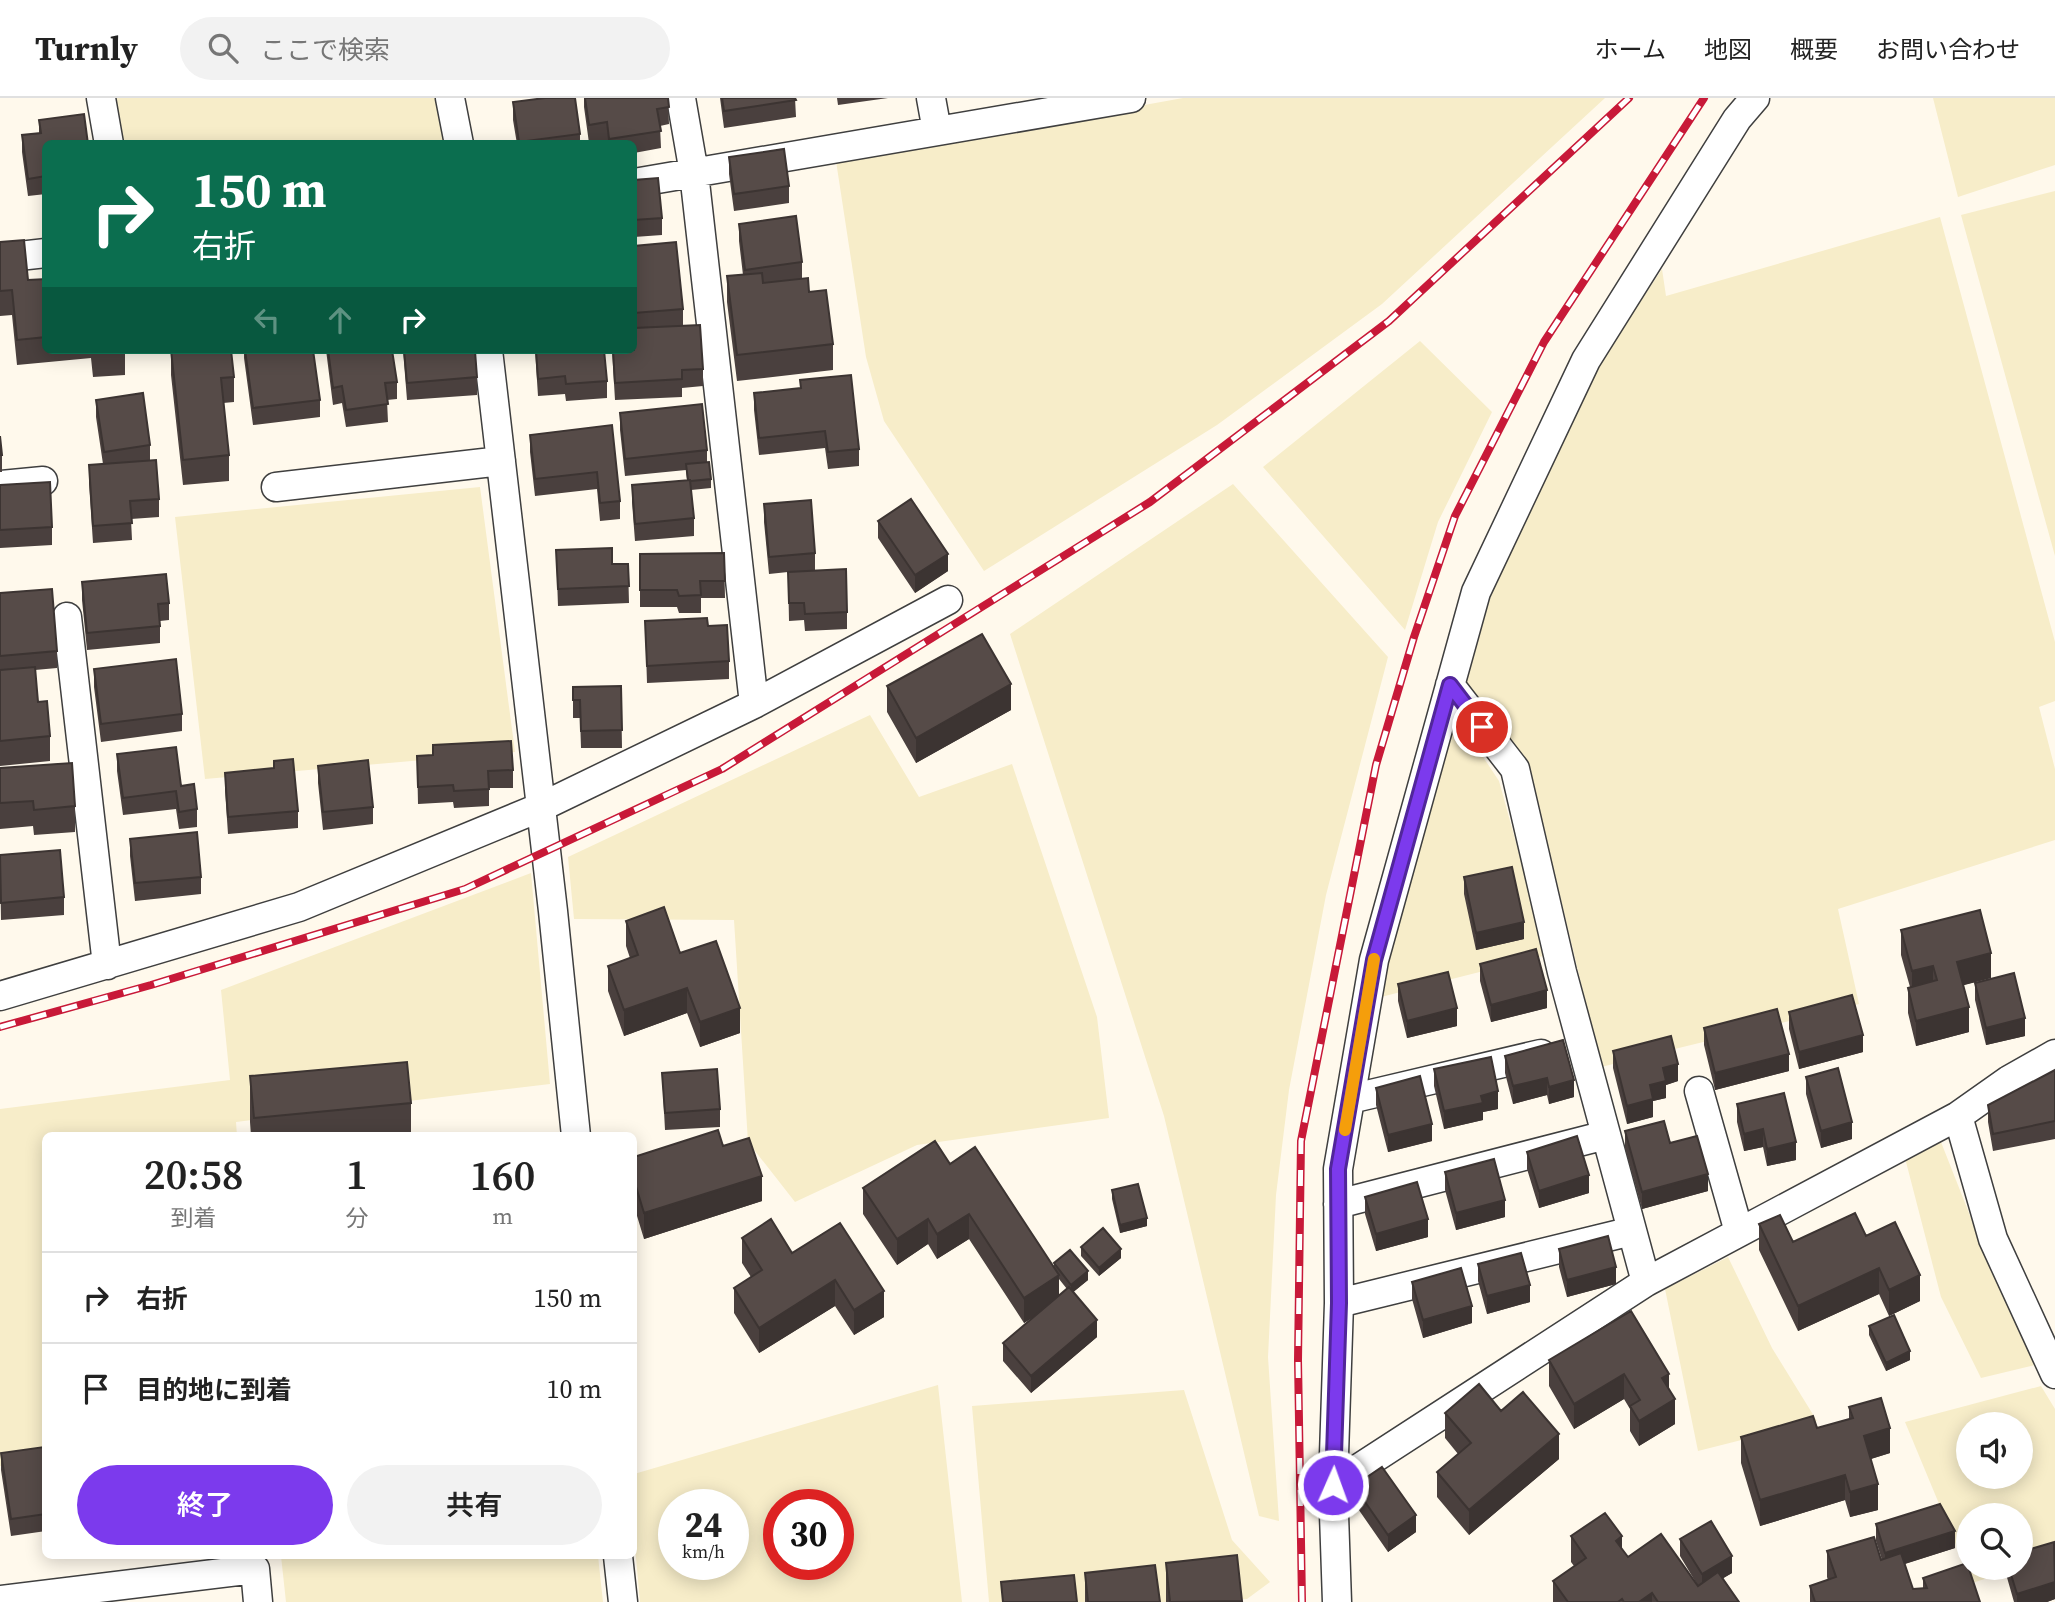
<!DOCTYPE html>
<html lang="ja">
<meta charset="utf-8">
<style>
body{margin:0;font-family:"Source Serif 4","Noto Sans JP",serif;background:#f2f2f2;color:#222;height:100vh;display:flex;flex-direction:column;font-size:26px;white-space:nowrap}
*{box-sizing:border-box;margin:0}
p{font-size:23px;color:#767676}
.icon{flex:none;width:38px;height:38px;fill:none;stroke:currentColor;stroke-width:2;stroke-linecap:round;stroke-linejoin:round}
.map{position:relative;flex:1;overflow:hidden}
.details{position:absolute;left:42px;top:1034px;width:595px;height:427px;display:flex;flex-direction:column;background:#fff;border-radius:10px;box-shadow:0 4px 18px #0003}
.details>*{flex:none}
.hud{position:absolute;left:42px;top:42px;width:595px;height:214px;border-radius:10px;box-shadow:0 4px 18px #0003;background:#0b6e4f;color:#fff;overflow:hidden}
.controls{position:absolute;left:1956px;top:1314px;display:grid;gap:14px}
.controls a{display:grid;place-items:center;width:77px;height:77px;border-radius:50%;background:#fff;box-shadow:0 4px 18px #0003;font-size:35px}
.speed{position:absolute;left:658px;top:1391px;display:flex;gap:14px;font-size:35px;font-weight:700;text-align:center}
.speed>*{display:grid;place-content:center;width:91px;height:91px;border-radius:50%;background:#fff;box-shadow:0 4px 18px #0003;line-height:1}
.speed small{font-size:18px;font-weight:400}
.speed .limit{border:10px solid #d22;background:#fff;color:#111}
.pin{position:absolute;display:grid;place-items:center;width:60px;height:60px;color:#fff;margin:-30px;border:4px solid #fff;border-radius:50%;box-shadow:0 2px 7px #0007}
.me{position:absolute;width:77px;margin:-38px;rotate:2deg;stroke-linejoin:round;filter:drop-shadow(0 0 5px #0008)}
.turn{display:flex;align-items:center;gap:24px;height:147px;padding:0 35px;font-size:32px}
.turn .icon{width:91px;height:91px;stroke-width:2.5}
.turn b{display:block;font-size:49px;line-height:60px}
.lanes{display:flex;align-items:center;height:66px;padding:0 35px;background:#0003;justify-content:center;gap:35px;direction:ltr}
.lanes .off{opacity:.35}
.eta{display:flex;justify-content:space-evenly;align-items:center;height:119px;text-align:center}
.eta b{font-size:42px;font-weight:600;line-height:49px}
.cta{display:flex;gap:14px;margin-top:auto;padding:14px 35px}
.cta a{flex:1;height:80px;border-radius:42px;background:#7c3aed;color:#fff;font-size:28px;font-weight:600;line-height:80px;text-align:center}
.cta a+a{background:#f2f2f2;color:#222}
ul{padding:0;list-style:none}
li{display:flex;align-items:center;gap:21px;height:91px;padding:0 35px;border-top:2px solid #e0e0e0}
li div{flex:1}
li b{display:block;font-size:26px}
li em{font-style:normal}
header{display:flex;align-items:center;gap:42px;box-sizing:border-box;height:98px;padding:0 35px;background:#fff;border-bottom:2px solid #e0e0e0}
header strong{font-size:33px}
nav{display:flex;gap:38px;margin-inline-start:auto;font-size:24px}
.search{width:490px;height:63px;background:#f2f2f2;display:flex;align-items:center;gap:18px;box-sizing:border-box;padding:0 24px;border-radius:38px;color:#767676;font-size:26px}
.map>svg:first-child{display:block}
</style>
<header>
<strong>Turnly</strong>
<div class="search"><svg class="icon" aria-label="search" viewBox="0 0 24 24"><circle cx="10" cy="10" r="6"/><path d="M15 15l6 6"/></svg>ここで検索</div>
<nav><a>ホーム</a><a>地図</a><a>概要</a><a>お問い合わせ</a></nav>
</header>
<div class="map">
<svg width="2055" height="1504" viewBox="0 0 2055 1504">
<rect width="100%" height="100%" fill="#fff9ec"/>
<path fill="#f7edc9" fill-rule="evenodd" d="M116 0H435L444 45H123Z
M1183 0H1605L1382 206 1217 327 984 473 884 323 866 259 836 63Z
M1933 0H2055V67L1958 99Z
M2055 93V458L1961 117Z
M1940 119 2055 544V603L2039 609 2055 671V742L1838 811 1859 906 1601 969 1530 672 1463 587 1489 497 1598 267 1662 171 1666 198Z
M1420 243 1492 314 1438 424 1405 532 1263 369Z
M1233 386 1388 559 1326 797 1289 992 1276 1097 1268 1259 1279 1423 1259 1418 1164 1018 1010 536Z
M480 389 515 654 205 681 175 419Z
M1454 615 1499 683 1547 857 1377 900Z
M870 617 919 699 1012 666 1097 919 1109 1020 917 1047 795 1104 748 1044 734 822 574 821 568 759Z
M531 775 550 986 236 1024 237 1038H46L45 1362 0 1368V1011L230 982 221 892Z
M1939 1039 1980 1143 2035 1267 1981 1280 1941 1199 1905 1060Z
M1728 1159 1772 1250 1817 1323 1698 1353 1665 1191Z
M938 1287 962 1504H640L634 1437V1376ZM674 1407H733V1466H674ZM779 1407H838V1466H779Z
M2041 1288 2055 1311V1459L2021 1469V1418H1969V1470H2019L1972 1485 1905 1324ZM1969 1326H2021V1379H1969Z
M1184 1292 1232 1442 1270 1484 1247 1501 1214 1504H989L972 1308Z
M281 1458H598L603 1504H286Z"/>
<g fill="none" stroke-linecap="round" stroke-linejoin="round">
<g stroke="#3f3f3f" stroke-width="31">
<path id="minor" d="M101 0 109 46
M450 0 459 46
M681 0 694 75 754 606
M931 0 937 33
M634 85 1131 0
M0 160 46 155
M488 252 553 813 576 1038
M0 387 43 383
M276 389 501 363
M67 519 107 867
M1450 587 1515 671 1562 874 1646 1184
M0 898 299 809 541 709 754 606 948 502
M1699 993 1739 1134
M1350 1001 1541 956
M1958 1018 1993 1141 2055 1276
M1338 1106 1606 1037
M1339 1205 1632 1133
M1333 1387 1646 1184 1958 1018 2009 982 2055 956
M618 1458 623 1504
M0 1502 255 1471 258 1504
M1337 1504 1333 1387 1339 1205 1338 1071 1374 862 1476 494 1586 262 1737 21 1755 0"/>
</g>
<use href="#minor" stroke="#fff" stroke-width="28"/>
<g stroke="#c81938" stroke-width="8">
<path id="rail" d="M0 929 151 887 465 791 722 671 1150 404 1389 223 1629 0
M1302 1504 1298 1262 1301 1043 1376 667 1414 539 1455 418 1544 244 1704 0"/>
</g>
<use href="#rail" stroke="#fff" stroke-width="5" stroke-dasharray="16" stroke-linecap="butt"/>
</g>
<path fill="#4a403e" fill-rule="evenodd" d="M584 0H668L669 26 660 28 661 50 634 55V46H607V42L589 45 584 9Z
M720 0H795L796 19 724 30Z
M837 0H888L838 7Z
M513 4 580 36V46H517L513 22Z
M39 22 46 46V96L28 98 22 54V37L39 35Z
M729 59 789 88V105L734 113 729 76Z
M634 82 662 120V137L634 139Z
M739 126 802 164V181L809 194 833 246V272L737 283 727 204V178L743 177 739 143Z
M0 144 28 182 46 181V252H125V277L93 279 91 260 17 267 12 217 0 218Z
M634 148 683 211V228L703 271V288L682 290V299L615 302 612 252H634Z
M171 252 234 279V304L223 305 229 357V383L183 387 171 277Z
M244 252H313L320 302V319L253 327 244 260Z
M326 252H392L397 284V301L387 302 388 324 346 329 342 305 333 307Z
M403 252H467L477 279V297L407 302Z
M535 252H604L607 283V300L566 303 565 296 538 298Z
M754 295 859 351V368L828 371 825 350 759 357 754 312Z
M96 302 150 347V362L159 401V419L131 421 132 442 93 445 89 385V367L103 366 96 319Z
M620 315 707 352V364L711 381V390L691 392 694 420V438L635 443 632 404V387L687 382 686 372 625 378 620 332Z
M612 327 620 403V421L600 423 597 391 535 398 530 354V337Z
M0 338 2 357V374H0Z
M0 387 52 429V447L0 450Z
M764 406 815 455V472L847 514V531L805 533 804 522 789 523 788 474 769 476 764 424Z
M878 423 948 473 915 495 878 440Z
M556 452 612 466H628L629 505 558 508Z
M724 455 725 500H701V515H679L677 509H640V456Z
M82 484 169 505V522L160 523V545L87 552 82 502Z
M0 495 57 553V570L35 572 38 604 50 638V663L0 668Z
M645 523 708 528 729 563V581L647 585Z
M94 571 182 616V633L101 644 94 589Z
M621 588 622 650H581L580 620H573V589Z
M887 588 1011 612 916 665 887 614Z
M117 656 181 688 197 711V729L179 731 176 711 123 717 117 673Z
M417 658 513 672V690H489V708L454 710 453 704 418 706Z
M318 668 373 709V726L323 732 318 685Z
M0 670 75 708V734L34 737 33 728 0 731Z
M225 675 298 713V730L228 736 225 692Z
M130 741 201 779V796L135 803 130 758Z
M0 757 64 799V817L1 822Z
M1464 779 1524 841 1476 852 1464 796Z
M626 823 680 855 740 935 700 949 687 915 624 938 608 893V868L630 860 626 848Z
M1901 832 1991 880 1963 887 1969 934 1916 948 1908 915V890L1910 889 1901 857Z
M1480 866 1547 910 1491 924 1480 883Z
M1975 885 2025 938 1986 947 1975 902Z
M1398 886 1457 928 1407 940 1398 903Z
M1789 914 1863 954 1799 971 1789 931Z
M1704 930 1789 973 1715 992 1704 947Z
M1563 942 1574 999 1549 1006 1547 997 1513 1006 1505 975V958Z
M1613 953 1678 983 1666 987V1000L1653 1003V1019L1627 1026 1613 970Z
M1434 971 1498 1011 1483 1014V1022L1444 1031 1434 988Z
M2055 972V1041L1993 1053 1988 1024V1007Z
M662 975 720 1011V1029L665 1032Z
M250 978 411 1005V1038H251L250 1024Z
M1806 979 1852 1041 1821 1050 1806 996Z
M1376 990 1432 1043 1388 1054 1376 1007Z
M1737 1006 1796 1062 1767 1068 1763 1049 1744 1053 1737 1024Z
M1625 1033 1708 1093 1642 1111 1625 1050Z
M723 1048 762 1103 644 1141 634 1108V1059Z
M1527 1054 1589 1095 1539 1110 1527 1071Z
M950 1066 1054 1168V1165L1088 1182 1073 1194 1097 1239 1031 1295 1003 1263V1245L1037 1217 1024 1225 969 1141 937 1161 928 1146 897 1167 863 1116V1090ZM1059 1181 1067 1191 1059 1198Z
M1445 1074 1505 1119 1456 1132 1445 1092Z
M1112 1092 1147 1128 1120 1135 1112 1101Z
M1365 1099 1428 1139 1376 1153 1365 1116Z
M840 1125 884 1219 854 1237 835 1208 759 1255 734 1215V1190L751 1179 742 1165V1140L792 1155Z
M1759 1126 1793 1144 1866 1138 1920 1203 1889 1218 1879 1196 1798 1233 1759 1152Z
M1081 1149 1121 1160 1099 1178 1081 1158Z
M1559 1151 1616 1186 1567 1199 1559 1169Z
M1478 1166 1530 1204 1487 1216 1478 1183Z
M1412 1184 1472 1225 1423 1240 1412 1201Z
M1631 1213 1669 1291 1675 1326 1639 1348 1630 1333V1311L1624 1301 1574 1331 1549 1288V1262Z
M1869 1228 1910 1262 1886 1273 1869 1237Z
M1849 1309 1890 1355 1871 1361 1878 1412 1850 1419 1845 1402 1760 1428 1741 1365V1339L1817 1330 1849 1321Z
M1501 1313 1559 1361 1469 1437 1437 1399V1374L1458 1356 1445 1340V1315Z
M1 1355 46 1360V1433L11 1438 1 1372Z
M1354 1388 1416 1434 1388 1454 1354 1405Z
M1876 1426 1955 1450 1905 1466 1913 1491H1923V1480L1980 1504H1810V1488L1828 1482 1827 1479V1453L1882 1462 1876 1443Z
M1571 1438 1622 1451 1628 1459 1698 1488 1680 1458V1441L1732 1475 1723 1480 1739 1504H1553V1483L1574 1468 1571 1464Z
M2055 1446V1501L2047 1504H2014L2006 1476V1470H2021Z
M1237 1457 1242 1504H1166V1465Z
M1085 1475 1160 1504H1085Z"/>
<path fill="#3c3432" d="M948 456V473L915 495V477Z
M1011 586V612L916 665V640Z
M1524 824V841L1476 852V835Z
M1991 855V880L1957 889V864Z
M1933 868V893L1912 898V873Z
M687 890V915L624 938V912Z
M1547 892V910L1491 924V907Z
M1969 909V934L1916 948V923Z
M740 910V935L700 949V924Z
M1457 910V928L1407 940V923Z
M2025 920V938L1986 947V930Z
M1863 937V954L1799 971V954Z
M1789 956V973L1715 992V975Z
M1678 966V983L1666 987V1000L1653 1003V1019L1627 1026V1008L1650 987 1663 970Z
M1547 980V997L1513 1006V988Z
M1574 982V999L1549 1006V989Z
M1498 993V1011L1483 1014V1022L1444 1031V1013L1481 998Z
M1852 1024V1041L1821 1050V1033Z
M1432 1026V1043L1388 1054V1037Z
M1763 1031V1049L1744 1053V1036Z
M1796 1044V1062L1767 1068V1051Z
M1708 1076V1093L1642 1111V1094Z
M1589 1077V1095L1539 1110V1093Z
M762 1078V1103L644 1141V1115Z
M1505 1102V1119L1456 1132V1115Z
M969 1116V1141L937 1161V1136Z
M1147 1120V1128L1120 1135V1127Z
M928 1121V1146L897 1167V1141Z
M1428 1121V1139L1376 1153V1136Z
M1121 1151V1160L1099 1178V1170Z
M1616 1169V1186L1567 1199V1182Z
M1879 1170V1196L1798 1233V1208Z
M1088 1173V1182L1071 1196V1187Z
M1059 1177V1202L1024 1225V1200Z
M1920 1177V1203L1889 1218V1192Z
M835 1182V1208L759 1255V1230Z
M1530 1187V1204L1487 1216V1198Z
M884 1193V1219L854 1237V1212Z
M1472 1208V1225L1423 1240V1222Z
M1097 1222V1239L1031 1295V1278Z
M1910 1253V1262L1886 1273V1265Z
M1624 1276V1301L1574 1331V1306Z
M1669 1276V1301L1662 1280Z
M1675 1301V1326L1639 1348V1323Z
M1890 1330V1355L1864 1363V1338Z
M1559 1336V1361L1469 1437V1412Z
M1845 1377V1402L1760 1428V1402Z
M1878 1386V1412L1850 1419V1394Z
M1416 1417V1434L1388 1454V1437Z
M1955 1433V1450L1885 1472V1455Z
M1622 1438V1464L1616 1443Z
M1732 1458V1475L1702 1493V1476Z
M2055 1484V1501L2047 1504H2017V1496Z
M1652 1495V1504H1639Z"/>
<path fill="#564b48" stroke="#3c3432" stroke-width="2" d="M545 0H575L580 36 519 44 513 4Z
M585 0H668L669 9 657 11 661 33 609 41 607 24 589 27Z
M722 0H795L796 2 724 13Z
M84 16 88 46H46V78L28 81 22 37 41 35 39 22Z
M784 51 789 88 734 96 729 59Z
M658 80 662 120 634 122V82Z
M796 118 802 164 745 172 739 126Z
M24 142 28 182 46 181V239L17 242 12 192 0 193V144Z
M676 144 683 211 634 215V148Z
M762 175 763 185 808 180 809 194 826 192 833 246 737 257 727 178Z
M700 227 703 271 682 272V281L615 285 613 252H634V230Z
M92 252H118L93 254Z
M171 252H231L234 279 221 280 229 357 183 362Z
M245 252H313L320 302 253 310Z
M328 252H392L397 284 385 285 388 306 346 312 342 288 333 290Z
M404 252H467V254L475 253 477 279 407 285Z
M536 252H604L607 283 566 286 565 278 538 281Z
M851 277 859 351 828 354 825 333 759 340 754 295 801 290 800 282Z
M143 295 150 347 104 354 96 302Z
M702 306 707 352 625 361 620 315Z
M612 327 620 403 600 405 597 374 535 381 530 337Z
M0 338 2 357H0Z
M156 362 159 401 130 403 132 425 93 428 89 367Z
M709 364 711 381 691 383 690 382H688L686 366Z
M690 382 694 420 635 426 632 387Z
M50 384 52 429 0 432V387Z
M911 401 948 456 915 477 878 423Z
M811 402 815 455 769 459 764 406Z
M612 450V466H628L629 488 558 491 556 452Z
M724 455 725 483H700L701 497 679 498 677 492H640V456Z
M846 471 847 514 805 516 804 505H789L788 474Z
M166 476 169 505 158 506 160 528 87 535 82 484Z
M52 491 57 553 0 558V495Z
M707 520 708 528 727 527 729 563 647 568 645 523Z
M982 536 1011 586 916 640 887 588Z
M176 561 182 616 101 626 94 571Z
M35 569 38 604 47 603 50 638 0 643V572Z
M621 588 622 632 581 633 580 602H573V589Z
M511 643 513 672 488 673 489 691 454 693 453 687 418 689 417 658 433 657V647Z
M176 649 181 688 194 686 197 711 179 714 176 693 123 700 117 656Z
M293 661 298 713 228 719 225 675 274 670V663Z
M368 662 373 709 323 714 318 668Z
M72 665 75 708 34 712 33 703 0 705V670Z
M197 734 201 779 135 785 130 741Z
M60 752 64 799 1 805 0 757Z
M1512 769 1524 824 1476 835 1464 779Z
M664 809 680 855 716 843 740 910 700 924 687 890 624 912 608 868 638 857 626 823Z
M1980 812 1991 855 1957 864 1969 909 1916 923 1908 890 1937 882 1933 868 1912 873 1901 832Z
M1536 851 1547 892 1491 907 1480 866Z
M1448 874 1457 910 1407 923 1398 886Z
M2014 875 2025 920 1986 930 1975 885Z
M1852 897 1863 937 1799 954 1789 914Z
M1777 911 1789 956 1715 975 1704 930Z
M1671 938 1678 966 1663 970 1666 983 1650 987 1653 1001 1627 1008 1613 953Z
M1563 942 1574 982 1549 989 1547 980 1513 988 1505 958Z
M1491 959 1498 993 1481 998 1483 1005 1444 1013 1434 971Z
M407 964 411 1005 254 1020 250 978Z
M1838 970 1852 1024 1821 1033 1806 979Z
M717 971 720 1011 665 1015 662 975Z
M2055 972V1023L1993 1036 1988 1007Z
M1420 978 1432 1026 1388 1037 1376 990Z
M1784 995 1796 1044 1767 1051 1763 1031 1744 1036 1737 1006Z
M1664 1023 1670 1045 1697 1038 1708 1076 1642 1094 1625 1033Z
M718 1032 723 1048 749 1040 762 1078 644 1115 634 1082V1059Z
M1577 1038 1589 1077 1539 1093 1527 1054Z
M935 1043 950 1066 975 1049 1059 1177 1024 1200 969 1116 937 1136 928 1121 897 1141 863 1090Z
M1494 1061 1505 1102 1456 1115 1445 1074Z
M1417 1084 1428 1121 1376 1136 1365 1099Z
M1138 1086 1147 1120 1120 1127 1112 1092Z
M1855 1115 1866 1138 1895 1124 1920 1177 1889 1192 1879 1170 1798 1208 1759 1126 1780 1117 1793 1144Z
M771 1121 792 1155 840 1125 884 1193 854 1212 835 1182 759 1230 734 1190 762 1172 742 1140Z
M1103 1130 1121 1151 1099 1170 1081 1149Z
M1608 1138 1616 1169 1567 1182 1559 1151Z
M1070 1152 1088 1173 1071 1187 1054 1165Z
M1521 1155 1530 1187 1487 1198 1478 1166Z
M1461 1170 1472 1208 1423 1222 1412 1184Z
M1069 1189 1097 1222 1031 1278 1003 1245Z
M1631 1213 1669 1276 1662 1280 1675 1301 1639 1323 1630 1308 1640 1302 1624 1276 1574 1306 1549 1262Z
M1894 1217 1910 1253 1886 1265 1869 1228Z
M1479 1286 1501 1313 1523 1294 1559 1336 1469 1412 1437 1374 1471 1345 1445 1315Z
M1881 1300 1890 1330 1864 1338 1878 1386 1850 1394 1845 1377 1760 1402 1741 1339 1813 1318 1817 1330 1853 1320 1849 1309Z
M44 1349 46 1360V1416L11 1421 1 1355Z
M1382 1369 1416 1417 1388 1437 1354 1388Z
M1940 1406 1955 1433 1885 1455 1876 1426Z
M1605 1415 1622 1438 1616 1443 1628 1459 1661 1436 1698 1488 1718 1474 1739 1504H1658L1652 1495 1639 1504H1624L1622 1501 1618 1504H1568L1553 1483 1586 1460 1571 1438Z
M1711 1423 1732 1458 1702 1476 1680 1441Z
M1874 1439 1881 1462 1901 1455 1913 1491 1927 1490 1923 1480 1967 1465 1980 1504H1815L1810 1488 1836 1479 1827 1453Z
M2054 1444 2055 1484 2017 1496 2009 1470H2021V1454Z
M1237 1457 1242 1503 1170 1504 1166 1465Z
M1155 1467 1160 1504H1088L1085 1475Z
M1074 1477 1077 1504H1003L1001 1484Z"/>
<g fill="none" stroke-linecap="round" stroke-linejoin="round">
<g stroke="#51269a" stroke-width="18">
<path id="route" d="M1333 1387 1339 1205 1338 1071 1374 862 1450 587 1482 629"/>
</g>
<use href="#route" stroke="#7c3aed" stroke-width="12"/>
<path stroke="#f59e0b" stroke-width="12" d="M1345 1032 1374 861"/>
</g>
</svg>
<div class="controls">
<a><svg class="icon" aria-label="sound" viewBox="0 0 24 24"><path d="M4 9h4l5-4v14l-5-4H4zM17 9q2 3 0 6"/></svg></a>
<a><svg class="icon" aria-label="search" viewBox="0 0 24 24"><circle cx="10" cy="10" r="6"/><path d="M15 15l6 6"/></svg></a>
</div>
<div class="speed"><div>24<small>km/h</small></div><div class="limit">30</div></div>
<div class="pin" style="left:1482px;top:629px;background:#d93025"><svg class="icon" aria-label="arrive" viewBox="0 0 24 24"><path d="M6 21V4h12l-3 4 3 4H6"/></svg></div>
<svg class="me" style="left:1333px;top:1387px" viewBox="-20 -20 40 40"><circle r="17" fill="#7c3aed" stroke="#fff" stroke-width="3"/><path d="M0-11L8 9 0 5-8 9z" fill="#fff"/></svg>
<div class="hud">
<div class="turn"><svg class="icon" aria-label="right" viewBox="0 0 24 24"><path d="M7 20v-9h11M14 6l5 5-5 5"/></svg><div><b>150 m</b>右折</div></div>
<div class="lanes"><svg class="icon off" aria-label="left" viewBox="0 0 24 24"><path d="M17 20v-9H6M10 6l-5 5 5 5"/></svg><svg class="icon off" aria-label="ahead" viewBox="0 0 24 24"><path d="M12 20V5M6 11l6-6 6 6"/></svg><svg class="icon" aria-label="right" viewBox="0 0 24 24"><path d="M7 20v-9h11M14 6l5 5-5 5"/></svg></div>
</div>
<section class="details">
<div class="eta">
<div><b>20:58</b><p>到着</p></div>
<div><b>1</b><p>分</p></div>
<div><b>160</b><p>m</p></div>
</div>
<ul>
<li><svg class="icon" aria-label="right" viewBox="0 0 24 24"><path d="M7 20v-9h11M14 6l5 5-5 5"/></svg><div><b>右折</b></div><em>150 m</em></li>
<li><svg class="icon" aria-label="arrive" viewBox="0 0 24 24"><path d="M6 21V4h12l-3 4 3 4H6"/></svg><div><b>目的地に到着</b></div><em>10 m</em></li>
</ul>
<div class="cta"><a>終了</a><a>共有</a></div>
</section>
</div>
